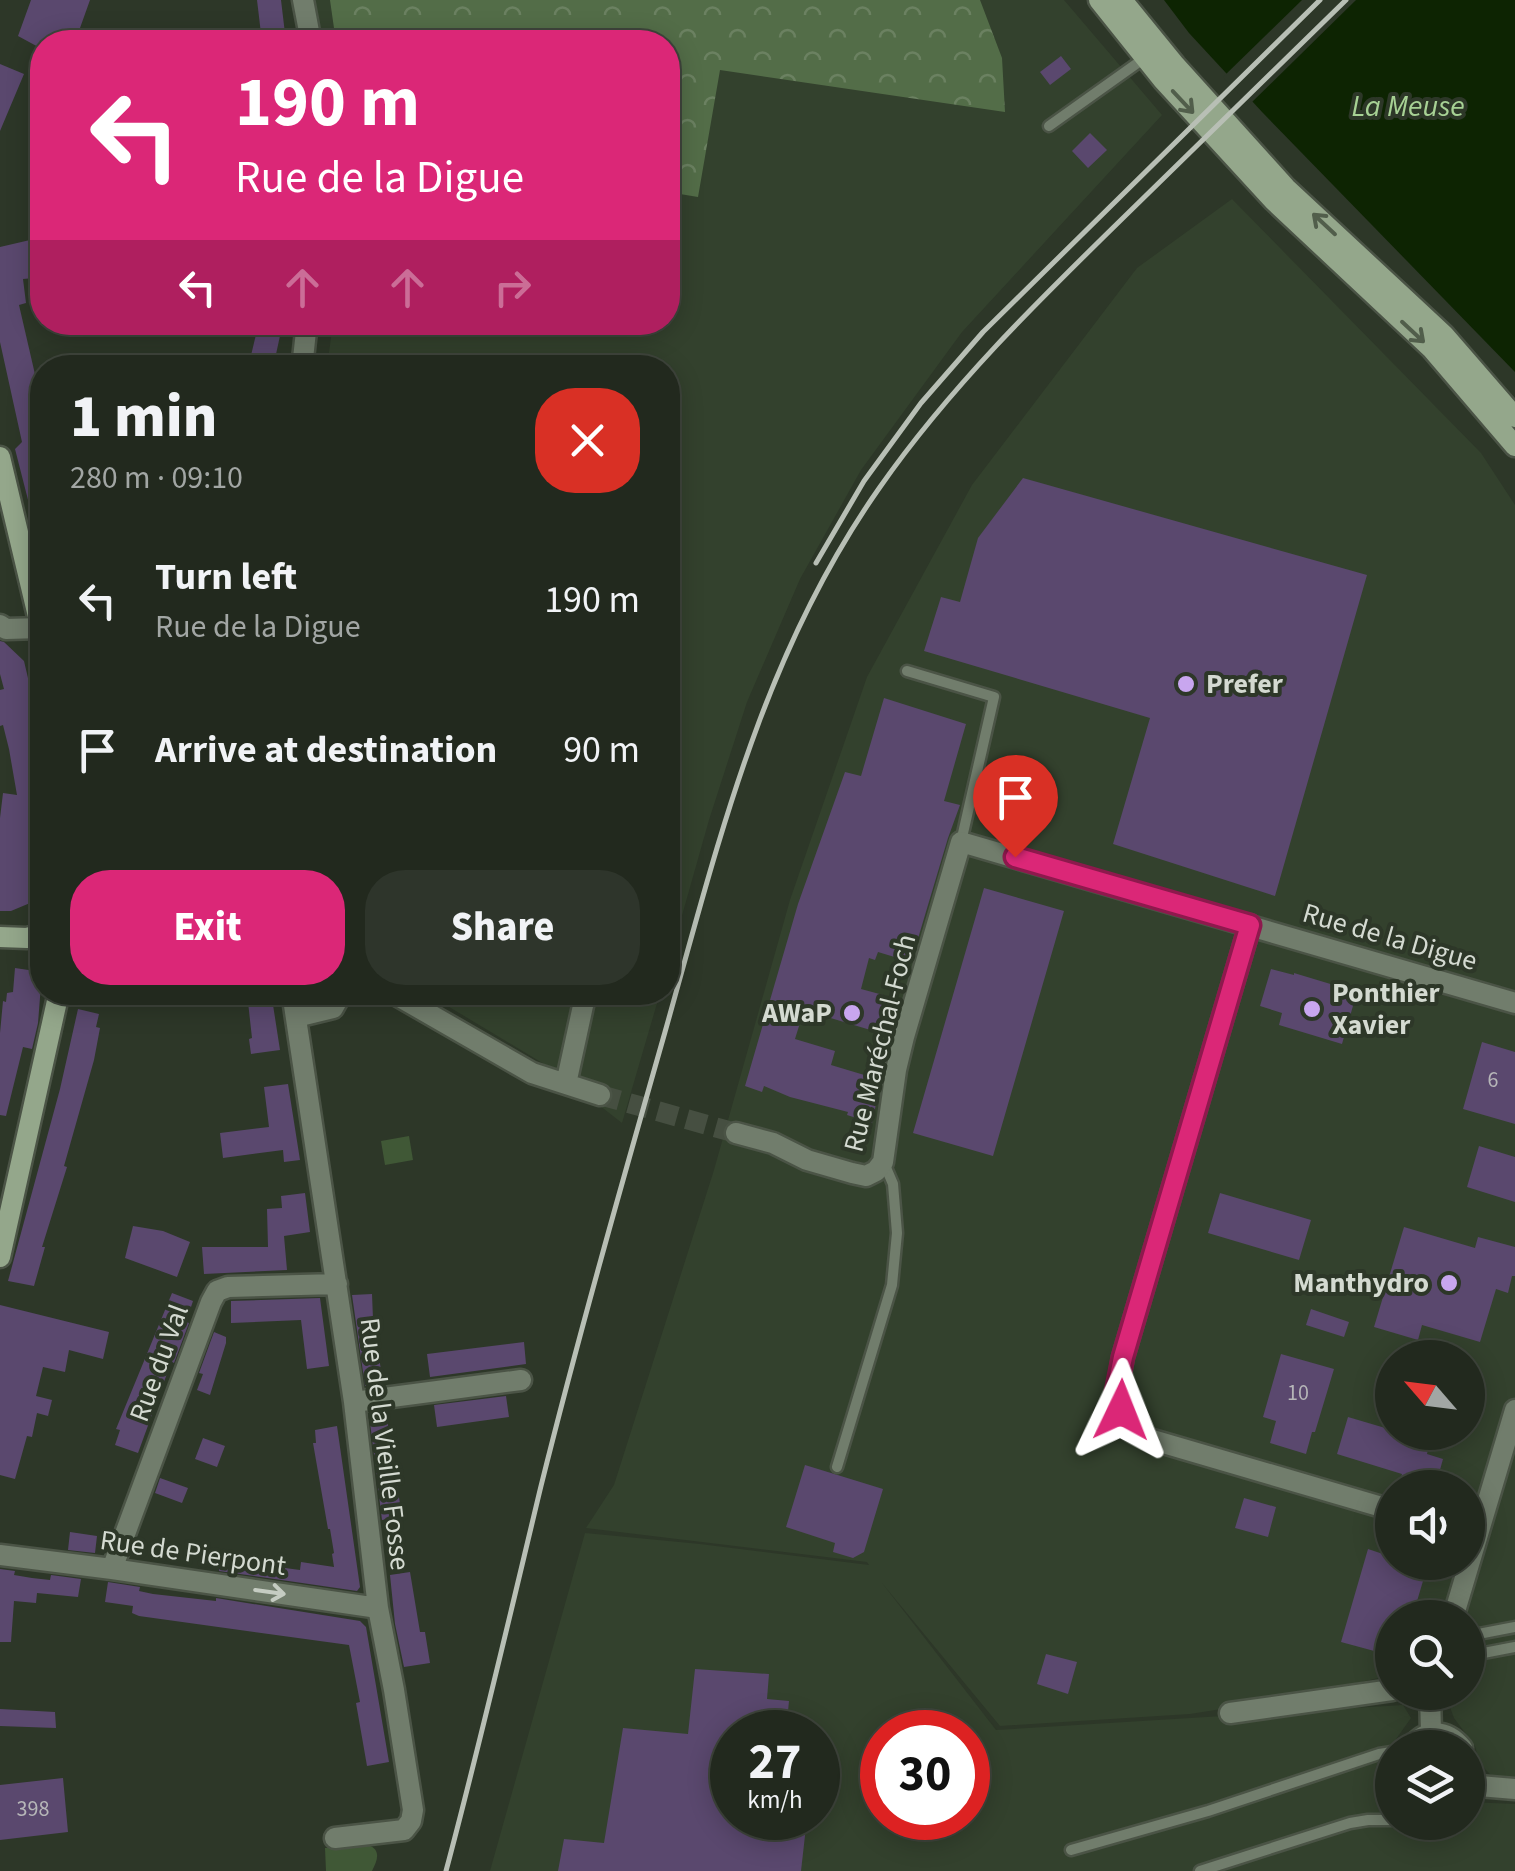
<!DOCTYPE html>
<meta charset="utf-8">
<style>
body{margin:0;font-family:"Source Sans 3",sans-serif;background:#2e352b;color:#f1f3f6;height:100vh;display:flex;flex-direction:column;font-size:38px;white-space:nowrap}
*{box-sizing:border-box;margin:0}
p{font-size:32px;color:#a2a6a4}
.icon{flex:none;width:55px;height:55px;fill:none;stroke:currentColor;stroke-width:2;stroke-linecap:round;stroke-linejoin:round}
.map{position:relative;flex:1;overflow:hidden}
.drawer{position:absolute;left:30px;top:355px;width:650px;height:650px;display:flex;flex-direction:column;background:#22291e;border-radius:40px;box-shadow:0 5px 25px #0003,0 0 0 2px #3f453c}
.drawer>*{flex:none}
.top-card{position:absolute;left:30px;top:30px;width:650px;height:305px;border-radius:40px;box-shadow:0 5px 25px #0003,0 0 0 2px #3f453c;background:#db2777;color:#fff;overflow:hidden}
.needle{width:65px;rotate:298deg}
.tools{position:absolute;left:1375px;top:1340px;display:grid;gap:20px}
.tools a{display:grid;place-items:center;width:110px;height:110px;border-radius:50%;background:#22291e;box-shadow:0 5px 25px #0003,0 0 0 2px #3f453c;font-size:50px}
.speed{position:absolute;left:710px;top:1710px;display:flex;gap:20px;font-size:50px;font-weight:700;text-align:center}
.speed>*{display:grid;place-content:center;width:130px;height:130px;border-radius:50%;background:#22291e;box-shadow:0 5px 25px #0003,0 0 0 2px #3f453c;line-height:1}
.speed small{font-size:25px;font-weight:400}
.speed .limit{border:15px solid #d22;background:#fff;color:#111}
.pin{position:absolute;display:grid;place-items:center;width:85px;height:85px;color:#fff;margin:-102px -42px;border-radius:50% 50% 50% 0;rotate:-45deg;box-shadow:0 0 10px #0007}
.pin .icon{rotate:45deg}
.me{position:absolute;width:110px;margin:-55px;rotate:2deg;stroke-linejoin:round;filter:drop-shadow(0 0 8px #0008)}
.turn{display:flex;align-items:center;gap:35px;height:210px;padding:0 40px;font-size:45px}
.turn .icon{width:130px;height:130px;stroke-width:2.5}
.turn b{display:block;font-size:70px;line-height:85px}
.lanes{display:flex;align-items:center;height:95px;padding:0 40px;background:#0003;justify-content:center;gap:50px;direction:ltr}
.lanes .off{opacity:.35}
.round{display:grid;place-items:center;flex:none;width:105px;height:105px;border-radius:40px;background:#2e352b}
.overview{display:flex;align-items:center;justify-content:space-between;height:170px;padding:0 40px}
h1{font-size:60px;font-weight:800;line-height:75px}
.primary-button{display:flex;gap:20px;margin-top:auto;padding:20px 40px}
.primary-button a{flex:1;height:115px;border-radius:40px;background:#db2777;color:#fff;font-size:40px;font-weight:800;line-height:115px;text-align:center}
.primary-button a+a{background:#2e352b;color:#f1f3f6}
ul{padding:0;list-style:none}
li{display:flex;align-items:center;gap:30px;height:150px;padding:0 40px}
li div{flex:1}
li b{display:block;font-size:38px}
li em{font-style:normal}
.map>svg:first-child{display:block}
</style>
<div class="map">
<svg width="1515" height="1871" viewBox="0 0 1515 1871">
<defs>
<pattern id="forest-crowns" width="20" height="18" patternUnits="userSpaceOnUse" patternTransform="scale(2.5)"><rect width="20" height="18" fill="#536d48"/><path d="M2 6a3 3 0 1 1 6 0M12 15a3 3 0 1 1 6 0" fill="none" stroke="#6b8161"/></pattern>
</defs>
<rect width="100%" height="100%" fill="#2d3728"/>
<path fill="#33412d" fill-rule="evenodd" d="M315 0H1064L1162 115 962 332 861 470 800 579 747 702 709 820 668 965V368L327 367 333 323 668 322V42H322Z
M1232 199 1481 453 1515 505V1780L1492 1776 1480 1764 1475 1746 1454 1718 1447 1699V1693L1468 1692V1618H1392V1675L1290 1698 1190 1714 1000 1726 882 1583 996 1730 1403 1705 1411 1718 1396 1739 1390 1761 1392 1772V1822H1468V1802L1515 1804V1871H490L585 1533 700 1544 869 1565 867 1562 586 1528 614 1485 714 1170 790 900 867 677 972 485 1137 268ZM1392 1358H1468V1432H1392ZM1392 1488H1468V1562H1392ZM732 1732H818V1818H732ZM882 1732H968V1818H882Z
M426 993H660L622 1123 554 1070Z"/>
<path fill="#405836" d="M409 1136 413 1160 385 1165 381 1141Z
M368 1845C382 1850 377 1861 372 1871H326L325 1848Z"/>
<path fill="url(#forest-crowns)" d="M330 0H980L1002 58 1005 112 720 70 698 197 668 192V42H336Z"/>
<path fill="#0d2402" d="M1164 0H1515V372L1263 113 1189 33Z"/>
<path fill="#2d3728" d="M1302 0H1356L1249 105 1223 77Z"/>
<path fill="#5a486e" d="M31 0H90L75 42H42V49L18 36Z
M257 0H281L286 42H262Z
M1061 56 1071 69 1050 85 1040 72Z
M0 64 24 74 0 131Z
M1090 133 1107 150 1088 168 1072 151Z
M30 240 34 278 23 279 26 303 19 305 40 396H42V534L37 535 15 449 22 442 0 342V247Z
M259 322H283L273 368H248Z
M1023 478 1367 575 1275 896 1113 844 1150 718 924 651 941 597 960 602 978 538Z
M0 641 4 642 24 661 42 738V898L11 911H0V818L3 793 17 795 9 749 3 725 0 726V690L4 689 0 674Z
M884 698 966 724 944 801 960 805 948 838 911 962 878 952 875 960 869 958 861 989 898 999 887 1035 804 1010 795 1039 835 1051 831 1065 881 1080 872 1123 847 1115 848 1112 790 1097 764 1086 762 1092 745 1086 798 904 845 772 861 776Z
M984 888 1064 911 993 1156 913 1133Z
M15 968 42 972 38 1023 32 1049 23 1047 6 1116 0 1115V1033L3 1001 6 1002 7 993 13 992Z
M1271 969 1294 975V973L1357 992 1342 1044 1279 1025 1282 1013 1260 1006Z
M250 992H271L280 1050 251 1054 249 1039 252 1038 248 1002H252Z
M78 1009 99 1014 96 1027 100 1028 94 1060 64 1166 67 1167 42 1247H45L34 1286 8 1281 60 1089Z
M1482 1042 1515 1052V1124L1463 1109Z
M288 1084 300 1160 284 1162 283 1150 223 1158 220 1133 269 1127 264 1087Z
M1479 1146 1515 1157V1202L1467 1187Z
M305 1193 310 1232 284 1236 287 1270 204 1274 202 1247H268L267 1209 282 1208 281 1196Z
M1220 1193 1311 1220 1299 1260 1208 1233Z
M133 1226 163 1231 190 1242 177 1277 125 1258Z
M1404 1227 1475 1248 1478 1237 1515 1247V1276H1512L1508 1293 1496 1289 1480 1342 1422 1325 1418 1340 1374 1327Z
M172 1293 193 1301 186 1322 189 1323 174 1363 172 1362 165 1379 138 1453 115 1445 120 1430 116 1429Z
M372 1294 373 1319 383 1383 365 1386 352 1295Z
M320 1298 329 1366 307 1369 301 1320 231 1323V1301Z
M0 1305 109 1332 103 1359 69 1350 65 1372 43 1367 36 1396 52 1400 48 1416 37 1413 32 1437 27 1436 15 1479 0 1475Z
M1311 1309 1349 1322 1344 1337 1306 1325Z
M214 1332 226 1337V1343L210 1395 197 1390 203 1374 199 1373Z
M524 1342 526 1364 430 1377 427 1354Z
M1281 1354 1334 1369 1315 1432H1312L1306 1454 1270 1443 1276 1421 1263 1417Z
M506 1396 509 1417 437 1427 434 1405Z
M386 1412 402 1517 382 1520 369 1414Z
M1348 1417 1392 1430V1432L1430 1441 1427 1454 1443 1459 1435 1488H1420L1400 1482 1402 1474 1337 1454Z
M337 1426 360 1587 357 1591 219 1571 221 1553 271 1557 270 1566 300 1570 301 1562 334 1567 332 1554 334 1553 330 1529H328L313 1443H316L315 1430Z
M203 1438 225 1446 217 1467 195 1459Z
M805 1465 883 1489 864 1552 853 1558 833 1552 835 1543 786 1527Z
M160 1478 188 1488 182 1503 155 1493Z
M1244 1498 1276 1507 1268 1537 1235 1528Z
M70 1532 97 1536 95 1553 68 1550Z
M1368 1549 1392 1557V1562H1416L1411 1578 1423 1581 1412 1618H1392V1643L1389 1655 1341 1642Z
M0 1569 15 1571 14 1575 32 1578 50 1580 51 1575 81 1579 78 1597 37 1593 36 1603 14 1601 11 1642H0Z
M410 1572 420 1632H425L430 1663 404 1667 395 1624 390 1575Z
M108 1582 140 1587 139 1591 153 1594 216 1601V1598L360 1621 366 1627 389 1762 367 1766 356 1703 360 1702 349 1645 139 1616 132 1613 133 1606 105 1602Z
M1046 1654 1077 1662 1068 1694 1037 1684Z
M695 1669 769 1674 767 1699 789 1701 786 1732H732V1818H807L801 1871H558L564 1839 604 1843 623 1728 688 1734Z
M0 1709 55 1712 56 1728 0 1726Z
M63 1778 68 1832 0 1840V1785Z"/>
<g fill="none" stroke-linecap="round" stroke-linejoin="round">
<path stroke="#464f41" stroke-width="20" stroke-dasharray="20 10" stroke-linecap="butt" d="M600 1095 736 1133"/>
<g stroke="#4b5446" stroke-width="15">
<path id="lane" d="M1049 126 1146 57
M907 671 994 697 961 842
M837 1467 892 1285 897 1233 893 1184 884 1163
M1468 1636 1515 1627
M1468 1656 1515 1647
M1071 1850 1208 1811 1379 1754 1392 1752
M1200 1871 1350 1823 1368 1820H1392"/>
</g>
<g stroke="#4b5446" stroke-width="25">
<path id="street" d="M303 0 311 42
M302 368 307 322
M0 625 6 629 41 628
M1250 925 1123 1357C1116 1397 1112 1411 1146 1438L1392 1510
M292 992 354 1402 378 1608 394 1690 413 1810 411 1821 404 1830 335 1838
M391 992 532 1073 600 1095
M296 1017 333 1008 342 992
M566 1084 586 992
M736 1133 773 1143 807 1160 852 1173 866 1176 876 1171 883 1162 896 1070 904 1037 961 842 1515 1003
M354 1402 521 1380
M0 1555 112 1569 378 1608
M112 1569 211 1302 217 1291 228 1287 337 1284
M1453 1618 1515 1410
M1430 1692 1431 1733
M1230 1713 1392 1690
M1411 1748C1426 1728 1447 1729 1462 1748
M1468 1779 1479 1786 1515 1789"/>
</g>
<g stroke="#4b5446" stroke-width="25">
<path id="secondary" d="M1099 0 1163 80 1274 201 1432 349 1515 446
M1122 0 1175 65 1286 188 1444 335 1515 417
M0 457 42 633
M0 937 27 938 42 934
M0 1257 59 992"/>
</g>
<use href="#lane" stroke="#717d6c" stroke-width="10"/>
<use href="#street" stroke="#717d6c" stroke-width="20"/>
<use href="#secondary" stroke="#94a78b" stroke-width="20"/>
<path stroke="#b8bfb5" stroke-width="5" d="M816 563 864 481 921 403 983 332 1320 0
M446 1871C480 1744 510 1615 541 1486 579 1334 622 1183 665 1032 719 840 763 653 880 487 950 387 1037 302 1124 217 1198 145 1272 73 1346 0"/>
</g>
<defs><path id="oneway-shaft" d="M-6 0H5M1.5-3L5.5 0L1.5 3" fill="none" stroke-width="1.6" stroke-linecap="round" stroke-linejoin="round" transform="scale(2.5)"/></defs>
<g stroke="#515e4b">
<use href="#oneway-shaft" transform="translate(1183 102) rotate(47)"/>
<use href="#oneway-shaft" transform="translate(1324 224) rotate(-137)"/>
<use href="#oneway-shaft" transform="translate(1413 332) rotate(43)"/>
</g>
<use stroke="#c5ccc2" href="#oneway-shaft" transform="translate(270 1592) rotate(8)"/>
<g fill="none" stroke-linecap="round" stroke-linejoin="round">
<g stroke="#8e194d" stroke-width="25">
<path id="route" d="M1015 857 1250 925 1123 1357 1116 1392 1121 1410"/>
</g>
<use href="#route" stroke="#db2777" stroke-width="18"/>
</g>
<g fill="#c8a6ef" stroke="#2d3728" stroke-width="4">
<circle cx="1186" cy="684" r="10"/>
<circle cx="1312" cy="1009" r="10"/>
<circle cx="852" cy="1013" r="10"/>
<circle cx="1449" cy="1283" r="10"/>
</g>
<g text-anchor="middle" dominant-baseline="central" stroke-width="8" stroke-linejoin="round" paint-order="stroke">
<g font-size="22" fill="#b6b6b8">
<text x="1493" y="1080">6</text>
<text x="1298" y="1393">10</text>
<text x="33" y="1809">398</text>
</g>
<g font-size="28" font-weight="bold" fill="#d4dad1" stroke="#2d3728" text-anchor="start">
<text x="1206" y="684">Prefer</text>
<text x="1332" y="993">Ponthier<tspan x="1332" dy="32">Xavier</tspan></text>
<text x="832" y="1013" text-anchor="end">AWaP</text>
<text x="1429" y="1283" text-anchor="end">Manthydro</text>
</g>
<g font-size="28" fill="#d4dad1" stroke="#2d3728">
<text transform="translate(1390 937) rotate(16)">Rue de la Digue</text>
<text transform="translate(880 1043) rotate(-76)">Rue Maréchal-Foch</text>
<text transform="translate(159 1363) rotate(-70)">Rue du Val</text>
<text transform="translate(385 1444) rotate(83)">Rue de la Vieille Fosse</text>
<text transform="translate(193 1553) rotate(8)">Rue de Pierpont</text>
</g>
<g font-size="30" font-style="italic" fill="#a7d194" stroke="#2d3728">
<text x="1408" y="106">La Meuse</text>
</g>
</g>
</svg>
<div class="tools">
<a><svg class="needle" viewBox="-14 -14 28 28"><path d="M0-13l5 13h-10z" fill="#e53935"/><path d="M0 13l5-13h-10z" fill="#a2a6a4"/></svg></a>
<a><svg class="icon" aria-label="sound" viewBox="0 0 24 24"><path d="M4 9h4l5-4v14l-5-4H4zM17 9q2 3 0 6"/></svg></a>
<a><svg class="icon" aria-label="search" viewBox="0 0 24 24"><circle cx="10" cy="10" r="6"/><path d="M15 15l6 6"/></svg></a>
<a><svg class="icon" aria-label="layers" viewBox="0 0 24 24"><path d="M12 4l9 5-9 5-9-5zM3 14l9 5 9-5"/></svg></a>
</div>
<div class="speed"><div>27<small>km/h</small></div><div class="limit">30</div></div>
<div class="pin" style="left:1015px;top:857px;background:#d93025"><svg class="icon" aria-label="arrive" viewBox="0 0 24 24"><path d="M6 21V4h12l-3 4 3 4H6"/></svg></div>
<svg class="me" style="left:1121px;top:1410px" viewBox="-20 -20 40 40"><path d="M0-17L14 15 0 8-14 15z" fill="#db2777" stroke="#fff" stroke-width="4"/></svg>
<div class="top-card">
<div class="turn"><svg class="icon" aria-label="left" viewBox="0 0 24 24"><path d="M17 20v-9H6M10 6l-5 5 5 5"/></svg><div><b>190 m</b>Rue de la Digue</div></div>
<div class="lanes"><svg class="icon" aria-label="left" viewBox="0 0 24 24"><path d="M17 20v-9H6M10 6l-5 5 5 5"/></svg><svg class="icon off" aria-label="ahead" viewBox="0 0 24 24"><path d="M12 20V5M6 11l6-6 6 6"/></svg><svg class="icon off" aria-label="ahead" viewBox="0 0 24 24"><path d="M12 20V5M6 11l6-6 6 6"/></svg><svg class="icon off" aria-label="right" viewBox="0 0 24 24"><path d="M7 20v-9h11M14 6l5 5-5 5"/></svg></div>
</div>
<section class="drawer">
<div class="overview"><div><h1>1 min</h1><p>280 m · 09:10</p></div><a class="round" style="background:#d93025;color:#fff"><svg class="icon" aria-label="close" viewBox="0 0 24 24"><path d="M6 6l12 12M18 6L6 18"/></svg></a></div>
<ul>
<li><svg class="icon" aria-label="left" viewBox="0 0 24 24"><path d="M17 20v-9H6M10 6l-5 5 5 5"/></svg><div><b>Turn left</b><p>Rue de la Digue</p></div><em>190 m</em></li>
<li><svg class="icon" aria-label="arrive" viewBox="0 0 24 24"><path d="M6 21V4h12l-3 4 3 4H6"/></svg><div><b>Arrive at destination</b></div><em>90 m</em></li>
</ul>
<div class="primary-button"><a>Exit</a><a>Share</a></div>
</section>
</div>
